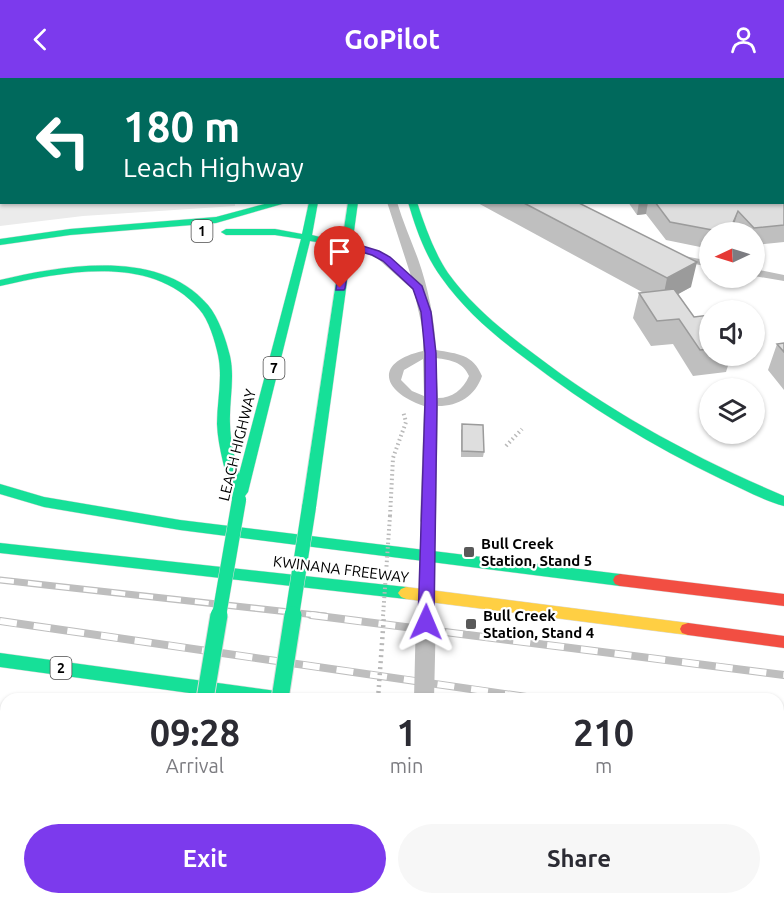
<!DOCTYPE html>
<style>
body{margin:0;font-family:Ubuntu,sans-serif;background:#f7f7f7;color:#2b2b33;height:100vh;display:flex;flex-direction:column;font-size:22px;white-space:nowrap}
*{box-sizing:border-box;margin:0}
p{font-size:20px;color:#7c7c81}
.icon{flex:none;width:33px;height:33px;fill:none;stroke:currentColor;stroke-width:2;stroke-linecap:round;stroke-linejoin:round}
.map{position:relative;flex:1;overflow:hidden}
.details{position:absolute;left:0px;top:615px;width:784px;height:212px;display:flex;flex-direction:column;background:#fff;border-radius:18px 18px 0 0;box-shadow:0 2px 4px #0004}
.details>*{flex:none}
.guide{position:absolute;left:0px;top:0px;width:784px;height:126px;box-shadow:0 2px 4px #0004;background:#00695c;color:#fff;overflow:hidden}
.needle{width:39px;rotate:266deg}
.tools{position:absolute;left:699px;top:144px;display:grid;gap:12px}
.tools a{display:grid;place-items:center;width:66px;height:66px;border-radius:50%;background:#fff;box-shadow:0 2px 4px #0004;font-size:30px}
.pin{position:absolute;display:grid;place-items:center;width:51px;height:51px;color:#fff;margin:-62px -26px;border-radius:50% 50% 50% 0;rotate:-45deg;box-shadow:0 0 6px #0007}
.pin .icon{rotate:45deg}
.me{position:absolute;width:66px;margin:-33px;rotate:1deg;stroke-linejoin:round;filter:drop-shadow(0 0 4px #0008)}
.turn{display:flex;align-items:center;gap:21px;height:126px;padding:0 24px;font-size:27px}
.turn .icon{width:78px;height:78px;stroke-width:2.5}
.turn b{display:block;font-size:42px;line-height:51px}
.eta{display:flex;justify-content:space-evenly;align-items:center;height:102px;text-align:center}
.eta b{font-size:36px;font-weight:700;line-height:42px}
.primary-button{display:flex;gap:12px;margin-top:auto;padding:12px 24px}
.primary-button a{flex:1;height:69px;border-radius:36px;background:#7c3aed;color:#fff;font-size:24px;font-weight:700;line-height:69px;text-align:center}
.primary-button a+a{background:#f7f7f7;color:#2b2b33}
header{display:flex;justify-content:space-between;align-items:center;height:78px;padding:0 24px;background:#7c3aed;color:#fff;font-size:27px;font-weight:700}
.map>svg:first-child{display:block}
</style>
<header><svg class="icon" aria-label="back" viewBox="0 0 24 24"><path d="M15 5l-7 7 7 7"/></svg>GoPilot<svg class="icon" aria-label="person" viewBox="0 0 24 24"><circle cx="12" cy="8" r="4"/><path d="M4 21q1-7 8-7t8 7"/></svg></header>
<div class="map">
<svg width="784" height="826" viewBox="0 0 784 826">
<rect width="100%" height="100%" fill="#fff"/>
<path fill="#ebebeb" d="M0 118 2 124 235 125V128L83 138 0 148Z"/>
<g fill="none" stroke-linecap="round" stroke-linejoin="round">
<path fill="#bdbdbd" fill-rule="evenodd" d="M255 0H259V2H255Z
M475 0 490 2H479Z"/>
<g stroke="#dbdbdb" stroke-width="1">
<path id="fast" d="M338 0H346V2H338Z
M372 0H380V2H372Z
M272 124H289L216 145 70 157 0 167V161L70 151 216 139Z
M309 124H318L312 157 335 163 330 166 310 163 248 414 245 418 246 422 239 427 232 422C227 397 218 371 217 346 217 323 223 300 218 277 215 263 209 242 199 231 151 175 62 194 0 208V202C63 187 160 170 208 227 219 240 226 262 230 278 235 300 229 323 230 346 230 363 235 380 239 396L301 161 275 157H226L221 154 226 151H275L302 156Z
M348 124H358L316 429 309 434 302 429Z
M408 124H417C425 149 434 174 448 195 471 227 503 253 534 276 611 335 695 380 784 418V428C762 422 741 410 721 401 652 368 587 328 526 281 495 258 464 232 441 199 425 177 416 151 408 124Z
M0 406 44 419 180 442 620 496 625 498 627 502 625 506 620 508 180 452 44 429 0 416Z
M0 465 406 509 411 511 414 515 411 519 406 521 0 475Z
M0 575 284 614 290 616 292 621H233L0 589Z
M778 689 784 690V706L778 705Z
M241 820H261L260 826H240Z"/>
</g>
<g stroke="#dbdbdb" stroke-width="1">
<path id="slow" d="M406 509 688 545 694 547 696 551 694 555 688 557 406 521 401 519 398 515 401 511Z
M778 735 784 736V754L778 753Z
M156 820H176L175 826H155Z"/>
</g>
<g stroke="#dbdbdb" stroke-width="1">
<path id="jam" d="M620 496 784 516V528L620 508 615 506 613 502 615 498Z
M688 545 784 558V570L688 557 682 555 680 551 682 547Z"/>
</g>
<path stroke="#b9b9b9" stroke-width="4" stroke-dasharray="1.5 3" stroke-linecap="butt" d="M506 368 522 351
M390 438 393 380 406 344 403 333"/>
<path stroke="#b9b9b9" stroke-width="4.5" stroke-dasharray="2 4" stroke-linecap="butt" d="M0 648 6 647
M371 820V826
M478 820V826
M612 820 638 826
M210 826 211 820
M526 826 541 820"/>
<path fill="#bebebe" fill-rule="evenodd" d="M562 0H570L561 2Z
M387 124H397C403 144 411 162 418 181 428 209 435 243 436 272 458 276 473 276 482 298 475 318 459 328 438 328L436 443 433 447H423L420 443 424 328C381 313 374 284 423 273V253L414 213 377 180 341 166 346 163 385 176 411 198ZM436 280C451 282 463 284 469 298 463 312 452 320 438 320ZM423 281 424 318 412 313 401 302 404 292Z
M674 176 710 183V189L670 181 668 179Z
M754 191 784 197V203L754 198Z
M6 671V689L0 690V672Z
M778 788 784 789V811L778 810Z
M411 820H433V826H411Z"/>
<path fill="#bebebe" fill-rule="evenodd" d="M0 47H2V57H0Z"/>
<use href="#fast" fill="#16e098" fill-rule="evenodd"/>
<use href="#slow" fill="#ffcf43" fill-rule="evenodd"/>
<use href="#jam" fill="#f24e42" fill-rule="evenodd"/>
<g stroke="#bebebe" stroke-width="7">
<path id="rail-far1" d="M0 502 325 538"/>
</g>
<g stroke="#bebebe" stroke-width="8">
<path id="rail" d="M311 537 784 597
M0 543 540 621
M778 654 784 655"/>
</g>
<use href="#rail-far1" stroke="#fff" stroke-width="4.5" stroke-dasharray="14" stroke-linecap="butt"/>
<use href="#rail" stroke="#fff" stroke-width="6" stroke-dasharray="17" stroke-linecap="butt"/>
<g stroke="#dbdbdb" stroke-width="15" stroke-linecap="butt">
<path id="fast-bridge-far1" d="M219 538 239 422
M292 538 309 429"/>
</g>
<g stroke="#dbdbdb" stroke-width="19" stroke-linecap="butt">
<path id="fast-bridge" d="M205 621 219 537
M280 621 293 537"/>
</g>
<path stroke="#b9b9b9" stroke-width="4" stroke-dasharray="1.5 3" stroke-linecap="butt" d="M383 538 390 438"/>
<path stroke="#b9b9b9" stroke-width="4.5" stroke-dasharray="2 4" stroke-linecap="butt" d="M378 621 384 537"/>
<path stroke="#bebebe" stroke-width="15" d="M426 538 428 443"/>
<path stroke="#bebebe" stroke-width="20" d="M424 621 426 537"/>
<use href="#fast-bridge-far1" stroke="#16e098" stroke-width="14"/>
<use href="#fast-bridge" stroke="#16e098" stroke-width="17"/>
</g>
<path fill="#bfbfbf" d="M0 0H100L99 2H2V37H0Z
M648 0H697L696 2H657Z
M784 95V164L754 167V154H737L733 151 732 154H710V171L666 162 646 136 637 137 628 124H783Z
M476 124H577L691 209 678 216 694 239 710 237V278H731L726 294 693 298 673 266 651 268 633 240 639 215 642 214Z
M784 265V312L768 292 777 266Z
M461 351 484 374 483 379H461Z"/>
<path fill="#9b9b9b" d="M639 124H648L646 136 637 137Z
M738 133 732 154H729Z
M697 184 691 209 662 225 667 200Z"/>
<path fill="#dedede" stroke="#9b9b9b" stroke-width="1.5" d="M0 0H94L93 2H2V28H0Z
M783 94 784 95V147L754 150 738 133 729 154H723L670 144 655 124H783Z
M522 124H577L697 184 667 200Z
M674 211 694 239 710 237V271L700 272 679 241 657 243 639 215Z
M784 265V274L777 266Z
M462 346 483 347 484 374 462 373Z"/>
<path fill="#7c3aed" stroke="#51269a" stroke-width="1.5" d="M346 163 379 173 390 179 422 208 431 234 436 275 437 324 434 544 431 548 426 550 420 548 418 544 425 324V275L421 234 413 211 383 183 372 177 351 171 345 210 344 212H336L342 166Z"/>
<g fill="#595959" stroke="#fff" stroke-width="2">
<rect x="463" y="468" width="12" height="12" rx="3"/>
<rect x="465" y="540" width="12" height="12" rx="3"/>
</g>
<g text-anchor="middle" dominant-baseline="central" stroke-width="4.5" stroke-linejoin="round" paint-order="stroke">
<g fill="#fff" stroke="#4c4c4c" stroke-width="1.5">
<rect x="191.5" y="142" width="21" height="22" rx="4.5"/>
<rect x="263.5" y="279" width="21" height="22" rx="4.5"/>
<rect x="50.5" y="579" width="21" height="22" rx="4.5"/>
</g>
<g font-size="14" font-weight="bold" fill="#000">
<text x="202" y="153">1</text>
<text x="274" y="290">7</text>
<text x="61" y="590">2</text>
</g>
<g font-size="15" fill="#000" stroke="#fff">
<text transform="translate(237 367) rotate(-76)">LEACH HIGHWAY</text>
<text transform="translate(341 491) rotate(7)">KWINANA FREEWAY</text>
</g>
<g font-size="15" font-weight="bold" fill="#000" stroke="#fff" text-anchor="start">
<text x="481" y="465">Bull Creek<tspan x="481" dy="17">Station, Stand 5</tspan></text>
<text x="483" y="537">Bull Creek<tspan x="483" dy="17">Station, Stand 4</tspan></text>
</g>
</g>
</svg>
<div class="tools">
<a><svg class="needle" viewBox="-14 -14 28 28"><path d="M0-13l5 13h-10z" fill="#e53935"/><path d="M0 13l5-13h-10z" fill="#7c7c81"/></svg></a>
<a><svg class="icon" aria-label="sound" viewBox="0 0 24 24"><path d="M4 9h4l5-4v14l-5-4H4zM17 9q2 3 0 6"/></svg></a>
<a><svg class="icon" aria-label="layers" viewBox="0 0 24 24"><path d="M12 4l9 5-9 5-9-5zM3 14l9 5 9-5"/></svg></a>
</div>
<div class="pin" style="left:340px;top:210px;background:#d93025"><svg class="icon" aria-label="arrive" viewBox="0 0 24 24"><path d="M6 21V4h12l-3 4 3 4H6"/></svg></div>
<svg class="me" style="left:426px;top:544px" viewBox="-20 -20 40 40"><path d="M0-17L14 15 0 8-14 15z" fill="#7c3aed" stroke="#fff" stroke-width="4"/></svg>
<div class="guide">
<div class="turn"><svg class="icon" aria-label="left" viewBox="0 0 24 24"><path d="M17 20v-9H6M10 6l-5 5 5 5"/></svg><div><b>180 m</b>Leach Highway</div></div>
</div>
<section class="details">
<div class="eta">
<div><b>09:28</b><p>Arrival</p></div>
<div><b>1</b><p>min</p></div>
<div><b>210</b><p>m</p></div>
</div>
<div class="primary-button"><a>Exit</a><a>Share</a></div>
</section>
</div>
